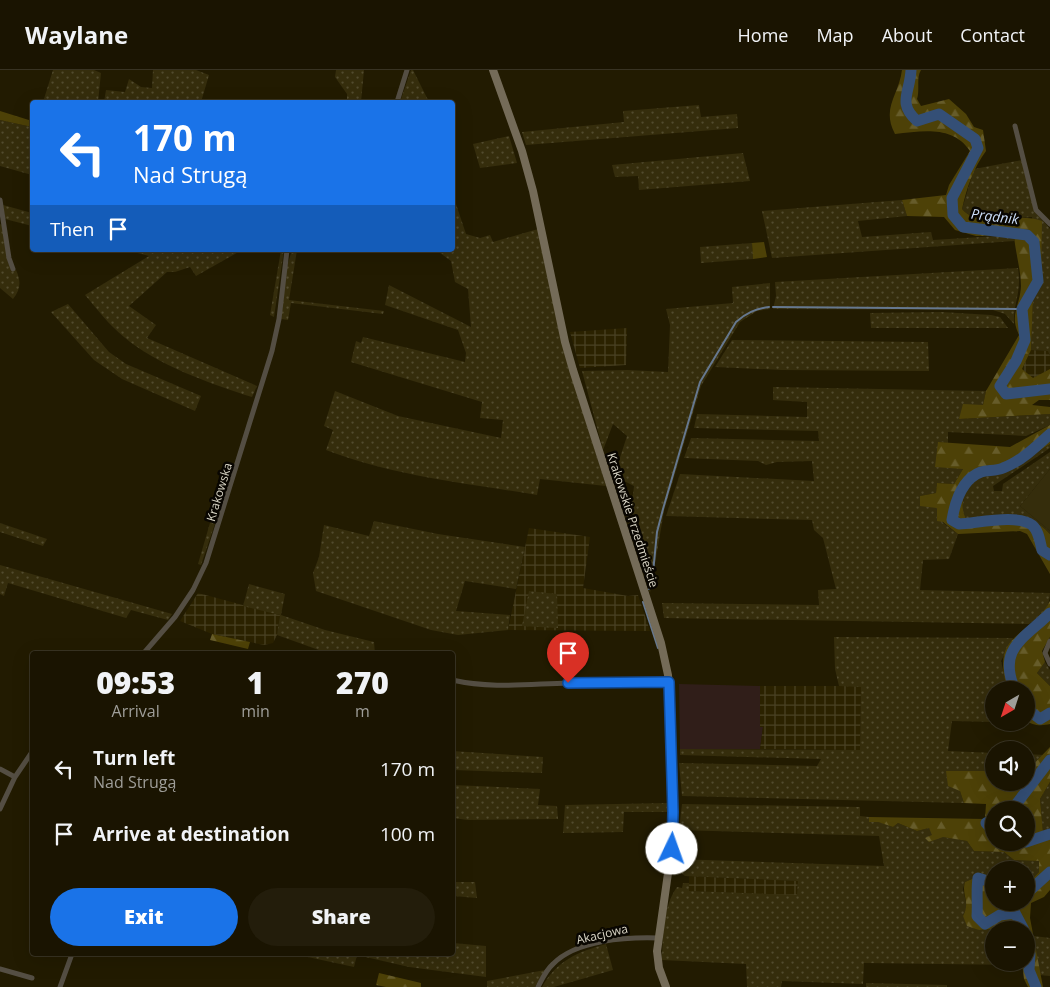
<!DOCTYPE html>
<meta charset="utf-8">
<style>
body{margin:0;font-family:"Open Sans",sans-serif;background:#231d0b;color:#f1f3f6;height:100vh;display:flex;flex-direction:column;font-size:19px;white-space:nowrap}
*{box-sizing:border-box;margin:0}
p{font-size:16px;color:#9f9e99}
.icon{flex:none;width:28px;height:28px;fill:none;stroke:currentColor;stroke-width:2;stroke-linecap:round;stroke-linejoin:round}
.map{position:relative;flex:1;overflow:hidden}
.details{position:absolute;left:30px;top:581px;width:425px;height:305px;display:flex;flex-direction:column;background:#1a1401;border-radius:5px;box-shadow:0 5px 20px #0002,0 0 0 1px #383323}
.details>*{flex:none}
.hud{position:absolute;left:30px;top:30px;width:425px;height:152px;border-radius:5px;box-shadow:0 5px 20px #0002,0 0 0 1px #383323;background:#1a73e8;color:#fff;overflow:hidden}
.needle{width:32px;rotate:219deg}
.tools{position:absolute;left:985px;top:611px;display:grid;gap:10px}
.tools a{display:grid;place-items:center;width:50px;height:50px;border-radius:50%;background:#1a1401;box-shadow:0 5px 20px #0002,0 0 0 1px #383323;font-size:25px}
.pin{position:absolute;display:grid;place-items:center;width:42px;height:42px;color:#fff;margin:-51px -21px;border-radius:50% 50% 50% 0;rotate:-45deg;box-shadow:0 0 5px #0007}
.pin .icon{rotate:45deg}
.me{position:absolute;width:55px;margin:-28px;rotate:3deg;stroke-linejoin:round;filter:drop-shadow(0 0 4px #0008)}
.turn{display:flex;align-items:center;gap:18px;height:105px;padding:0 20px;font-size:22px}
.turn .icon{width:65px;height:65px;stroke-width:2.5}
.turn b{display:block;font-size:35px;line-height:42px}
.then{display:flex;align-items:center;height:48px;padding:0 20px;background:#0003;gap:10px;font-size:19px}
.eta{display:flex;justify-content:space-evenly;align-items:center;height:85px;text-align:center}
.eta b{font-size:30px;font-weight:800;line-height:35px}
.primary-button{display:flex;gap:10px;margin-top:auto;padding:10px 20px}
.primary-button a{flex:1;height:58px;border-radius:30px;background:#1a73e8;color:#fff;font-size:20px;font-weight:800;line-height:58px;text-align:center}
.primary-button a+a{background:#231d0b;color:#f1f3f6}
ul{padding:0;list-style:none}
li{display:flex;align-items:center;gap:15px;height:65px;padding:0 20px}
li div{flex:1}
li b{display:block;font-size:19px}
li em{font-style:normal}
header{display:flex;align-items:center;gap:30px;box-sizing:border-box;height:70px;padding:0 25px;background:#1a1401;border-bottom:1px solid #383323}
header strong{font-size:24px}
nav{display:flex;gap:28px;margin-inline-start:auto;font-size:18px}
.map>svg:first-child{display:block}
</style>
<header>
<strong>Waylane</strong>
<nav><a>Home</a><a>Map</a><a>About</a><a>Contact</a></nav>
</header>
<div class="map">
<svg width="1050" height="917" viewBox="0 0 1050 917">
<defs>
<pattern id="industrial-grid" width="8" height="8" patternUnits="userSpaceOnUse" patternTransform="scale(1.25)"><rect width="8" height="8" fill="#2b2200"/><path d="M0 4h8M4 0v8" fill="none" stroke="#494124"/></pattern>
<pattern id="grass-dots" width="8" height="8" patternUnits="userSpaceOnUse" patternTransform="scale(1.25)"><rect width="8" height="8" fill="#352d0c"/><path d="M2 2h.1M6 6h.1" fill="none" stroke="#524b2e" stroke-width="1.8" stroke-linecap="round"/></pattern>
<pattern id="forest-firs" width="22" height="20" patternUnits="userSpaceOnUse" patternTransform="scale(1.25)"><rect width="22" height="20" fill="#4d4107"/><path d="M5 1l3.5 6h-7zM16 11l3.5 6h-7z" fill="#665c2a"/></pattern>
</defs>
<rect width="100%" height="100%" fill="#221b01"/>
<path fill="#301e19" d="M679 614 760 616V656L763 657 760 679H680Z"/>
<path fill="url(#industrial-grid)" d="M627 258 626 295 580 298 570 262Z
M1031 280 1049 281 1050 286V299L1033 309 1022 299Z
M529 458 590 467 583 518 628 526 638 525 650 561 508 560Z
M198 523 280 545 277 565 273 573 264 575 212 564 180 551Z
M760 616H861L860 680 760 679 763 657H760Z
M689 806 798 811 797 826 689 821Z"/>
<path fill="url(#grass-dots)" d="M53 0H94L101 3 98 32H43Z
M153 0H196L209 5 201 32H104L106 20 125 22 129 9 141 17 152 18Z
M336 0H364L361 32H347V24L335 7Z
M411 0H413L429 32H400Z
M699 35 701 47 737 44 738 58 526 75 522 62 624 52 623 41Z
M0 50 32 57V105L0 96Z
M509 66 517 93 480 98 473 74Z
M743 83 750 111 639 120 638 106 615 107 612 95Z
M1022 90 1034 140 1050 159V286L1048 281 1031 280 1033 229 1041 211 1032 147C1012 148 976 156 962 139L974 99Z
M453 125 466 164 480 168 490 165 493 172 538 159 562 274 606 416 540 409 537 425C466 413 393 406 326 380L333 360 324 356 335 321 398 346 501 368 503 350 480 348 482 332 351 292 356 271 361 273 363 267 465 292 466 283 458 260 385 235 389 215 471 257 468 219 455 212 451 191 436 180H452Z
M902 130 907 146 858 151 862 167 931 162 933 170 1014 165V171L772 188 762 141Z
M3 135 32 143V156L5 149Z
M0 154 2 155 8 192 13 201 16 200C21 211 21 219 13 229L0 218Z
M752 173 753 189 701 193 700 177Z
M126 180H242L196 206 190 197 175 202H167L129 236 156 255 147 268 257 316 252 327C213 315 155 294 124 267 109 255 97 239 85 225L149 186Z
M281 180H284L274 247 270 245Z
M292 180H297L289 230 384 241 383 244 291 233 288 250 281 249 287 196Z
M1018 198C1022 223 1013 233 1014 254L1005 244 993 240 773 239 776 226 775 212Z
M770 213V239L757 241 740 252 701 316 664 441 650 523 624 441 627 430 633 425 634 416 614 406 627 366 613 354 603 380 582 301 627 300 668 302 670 255 666 239 733 233 732 217Z
M68 234 109 282 126 294 201 326 195 341 122 309 94 290 51 242Z
M941 242 991 245 1000 247 1008 258H871L870 243Z
M732 270 928 272 929 301 782 300 715 297Z
M773 317 986 321 983 335 959 349 1050 344V355L1026 366 948 362V373L938 372 963 399 954 414 937 413 936 423 920 426 938 437 942 452 958 464 949 489 923 490 920 520 1050 523C1050 538 1041 546 1029 554L664 548 662 533 819 535 818 520 836 519 823 468 814 460 812 450 666 446 680 404 814 411 812 391 777 392 766 395 758 391 684 388 691 368 819 371 818 361 694 358 697 344 807 347V332L773 330Z
M1050 374V378L993 416 994 421H1002L1003 414 1050 382V399L1020 436 1050 461V464C1024 435 998 453 965 449 959 434 965 413 981 407 987 404 994 406 1000 403 1017 395 1034 385 1050 374Z
M217 429 223 430 201 495 198 494Z
M374 451 438 464 525 477 516 519 465 511 456 541 510 545 508 560 458 565 431 560 316 521 313 503 319 487 324 455 369 466Z
M0 453 47 469 43 476 0 462Z
M0 495 172 544 168 550 131 540 126 548 8 513 4 526 0 524Z
M249 514 285 524 281 545 325 560 374 572 375 584H330L277 565 280 545 243 536Z
M529 521 557 524 558 558 522 556Z
M834 567 1013 568 1001 591 1008 620H994V652L952 651 948 681 994 683V701H946L960 721 964 733 682 726 679 693 817 696 821 689 680 685V679L860 680 861 617 839 616 835 599Z
M1045 592 1050 600V616L1037 603Z
M452 681 543 687 542 703 453 700Z
M1026 684 1044 685 1026 702Z
M1050 712V762H1043L1040 729Z
M453 715 540 719 538 735 557 736 558 749 468 750 453 748Z
M668 733V742H624L623 762 563 763 565 735Z
M682 734 860 737V746L869 747 870 752H878L893 757 898 753 917 761 929 758 933 765 967 771 974 781 1004 782 1014 790H1039V802L1026 815V800H994V807L979 806 965 812 963 819 967 837 963 846 979 860 1015 857 1019 860H994V892L1022 893V895L864 893 863 914 782 911 781 917H747L746 894 662 890C663 867 663 836 677 817L682 818 683 813H689V821L797 825 798 811 685 806 678 801 675 789 884 796 879 766 679 760Z
M453 812H475L477 828 453 826Z
M1034 866 1050 868V906L1039 905Z
M453 873 486 876V907L409 897 357 885 354 897 294 884H452Z
M606 874 613 900 554 917H542C557 890 578 882 606 874Z
M545 900 535 917H487V911Z
M866 913 947 915V917H866Z"/>
<path fill="url(#forest-firs)" fill-rule="evenodd" d="M902 0H921C916 7 920 20 917 29L921 36 949 29 966 44 974 57 983 60 986 81C973 99 967 117 962 139 978 159 1019 141 1042 151L1041 211 1033 229 1031 280 1022 299 1033 308 1050 299V330H1039L1032 335 1050 337V344L959 349 963 334 983 335 986 321 1019 265C1009 244 1020 237 1021 216 1021 200 1015 181 1014 165L976 166 955 160 944 147 907 146 902 130 946 125 949 115 970 81C953 55 922 61 895 64 881 38 899 25 902 0Z
M0 41 32 51V57L0 50Z
M764 172 767 187 753 189 752 173Z
M1050 355V374C1034 384 1017 395 1000 403 994 406 987 404 981 407 965 413 958 434 966 449 998 453 1024 435 1050 464V504L1027 464 1020 461 958 464 943 452 937 451V438L920 436V426L936 423 937 413 954 414 963 399 935 397 938 372 1010 377Z
M1050 531V567L1042 581 1045 592 1037 603 1050 616V654C1042 656 1032 656 1026 650V620H1008C989 561 1029 570 1050 531Z
M212 564 250 572 248 579 210 570Z
M1050 677V712L1040 729 1043 762H1050V820L1044 827 1031 833 1030 848 1043 917H1028L1024 909 1022 893 1026 892V860H1019L1015 857 979 860 967 856 963 846C971 831 961 826 965 812L979 806 994 807V832H1026V815L1039 802V791L1014 790 1004 782 974 781 967 771 943 767 929 772 925 768 932 765 929 758 917 761 898 753 893 757 878 752H869V747L985 749 986 734 964 733 960 721 948 716 946 701H994V712H1026V702ZM994 740H1026V772H994Z
M379 903 421 913V917H386L376 915Z"/>
<path fill="#352d0c" d="M1050 399V461L1020 436Z"/>
<g fill="none" stroke-linecap="round" stroke-linejoin="round">
<path stroke="#66788f" stroke-width="2" d="M773 237 1022 239
M649 519 652 513 657 462 663 439 700 312 736 252C746 243 755 239 769 237
M643 532 658 578"/>
<path stroke="#344f76" stroke-width="11" d="M911 0C910 23 897 33 917 51L939 44 975 69 978 78 952 128 953 145 963 157 1027 165 1034 172 1038 211 1022 239 1025 270 1016 291 1000 316 1006 324 1050 319
M1050 364C1037 376 1020 392 1003 398 996 401 988 400 981 402 962 409 955 432 952 450L959 454C978 453 1018 444 1032 455 1039 461 1040 472 1042 480L1050 485
M1015 620C997 578 1024 569 1050 543
M1026 638 1040 649 1050 643
M1009 740 1014 737 1050 690
M994 749 986 753 994 762
M1026 772 1050 764
M994 813 978 808C976 821 978 833 977 846L985 854 1000 845 1015 843 1024 860
M1026 824 1050 802
M1026 870 1030 884 1029 900 1036 917"/>
<path stroke="#544e43" stroke-width="5" d="M397 32 407 0
M1015 56 1036 140 1050 154
M0 130 9 188 13 199
M1050 571 1045 583 1050 594
M143 584 175 547 193 520 206 493 272 281 279 249 287 180
M452 610C492 619 528 614 568 613 602 612 635 613 669 612
M0 699 15 707
M0 739 15 707 32 682
M0 899 32 908
M60 917 72 884
M538 917C542 909 546 900 553 894 576 870 627 867 658 868"/>
<path stroke="#746b58" stroke-width="8" d="M493 0 522 81 533 121 565 272 573 300 661 573 668 605 671 638 673 752 671 782 657 881 659 898 666 917"/>
</g>
<g fill="none" stroke-linecap="round" stroke-linejoin="round">
<g stroke="#114b97" stroke-width="12">
<path id="route" d="M568 613 669 612 673 742 672 779"/>
</g>
<use href="#route" stroke="#1a73e8" stroke-width="9"/>
</g>
<g text-anchor="middle" dominant-baseline="central" stroke-width="5" stroke-linejoin="round" paint-order="stroke">
<g font-size="12" fill="#dcd8c8" stroke="#090601">
<text transform="translate(219 422) rotate(-73)">Krakowska</text>
<text transform="translate(633 450) rotate(72)">Krakowskie Przedmieście</text>
<text transform="translate(602 864) rotate(-13)">Akacjowa</text>
</g>
<g font-size="14" font-style="italic" fill="#cddffa" stroke="#090601">
<text transform="translate(995 146) rotate(7)">Prądnik</text>
</g>
</g>
</svg>
<div class="tools">
<a><svg class="needle" viewBox="-14 -14 28 28"><path d="M0-13l5 13h-10z" fill="#e53935"/><path d="M0 13l5-13h-10z" fill="#9f9e99"/></svg></a>
<a><svg class="icon" aria-label="sound" viewBox="0 0 24 24"><path d="M4 9h4l5-4v14l-5-4H4zM17 9q2 3 0 6"/></svg></a>
<a><svg class="icon" aria-label="search" viewBox="0 0 24 24"><circle cx="10" cy="10" r="6"/><path d="M15 15l6 6"/></svg></a>
<a>+</a>
<a>−</a>
</div>
<div class="pin" style="left:568px;top:613px;background:#d93025"><svg class="icon" aria-label="arrive" viewBox="0 0 24 24"><path d="M6 21V4h12l-3 4 3 4H6"/></svg></div>
<svg class="me" style="left:672px;top:779px" viewBox="-20 -20 40 40"><circle r="19" fill="#fff"/><path d="M0-13L10 11 0 6-10 11z" fill="#1a73e8"/></svg>
<div class="hud">
<div class="turn"><svg class="icon" aria-label="left" viewBox="0 0 24 24"><path d="M17 20v-9H6M10 6l-5 5 5 5"/></svg><div><b>170 m</b>Nad Strugą</div></div>
<div class="then">Then<svg class="icon" aria-label="arrive" viewBox="0 0 24 24"><path d="M6 21V4h12l-3 4 3 4H6"/></svg></div>
</div>
<section class="details">
<div class="eta">
<div><b>09:53</b><p>Arrival</p></div>
<div><b>1</b><p>min</p></div>
<div><b>270</b><p>m</p></div>
</div>
<ul>
<li><svg class="icon" aria-label="left" viewBox="0 0 24 24"><path d="M17 20v-9H6M10 6l-5 5 5 5"/></svg><div><b>Turn left</b><p>Nad Strugą</p></div><em>170 m</em></li>
<li><svg class="icon" aria-label="arrive" viewBox="0 0 24 24"><path d="M6 21V4h12l-3 4 3 4H6"/></svg><div><b>Arrive at destination</b></div><em>100 m</em></li>
</ul>
<div class="primary-button"><a>Exit</a><a>Share</a></div>
</section>
</div>
